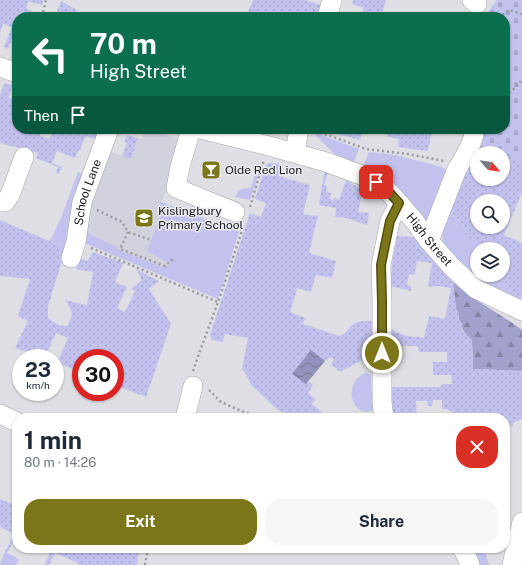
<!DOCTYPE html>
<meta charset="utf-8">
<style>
body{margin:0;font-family:"Public Sans",sans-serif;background:#f6f6f7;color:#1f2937;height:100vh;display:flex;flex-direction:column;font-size:15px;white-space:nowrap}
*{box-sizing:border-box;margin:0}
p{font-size:13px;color:#747a83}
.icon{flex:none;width:22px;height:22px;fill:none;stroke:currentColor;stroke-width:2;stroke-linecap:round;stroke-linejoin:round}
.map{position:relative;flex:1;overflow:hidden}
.sheet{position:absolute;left:12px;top:413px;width:498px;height:140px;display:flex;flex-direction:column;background:#fff;border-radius:16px;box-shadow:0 1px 3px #0004}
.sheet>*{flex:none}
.guide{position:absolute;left:12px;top:12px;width:498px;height:122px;border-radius:16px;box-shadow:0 1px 3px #0004;background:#0b6e4f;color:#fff;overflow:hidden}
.needle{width:26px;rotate:118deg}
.fabs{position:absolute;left:470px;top:146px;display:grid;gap:8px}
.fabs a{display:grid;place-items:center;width:40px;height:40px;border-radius:50%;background:#fff;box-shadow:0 1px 3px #0004;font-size:20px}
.speed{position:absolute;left:12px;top:349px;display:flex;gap:8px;font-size:20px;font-weight:700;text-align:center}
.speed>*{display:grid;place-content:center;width:52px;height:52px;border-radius:50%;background:#fff;box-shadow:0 1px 3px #0004;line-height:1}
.speed small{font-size:10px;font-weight:400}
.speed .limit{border:6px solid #d22;background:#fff;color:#111}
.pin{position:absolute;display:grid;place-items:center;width:34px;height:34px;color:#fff;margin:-17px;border-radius:8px;box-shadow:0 2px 6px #0006}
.me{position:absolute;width:44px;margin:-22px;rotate:0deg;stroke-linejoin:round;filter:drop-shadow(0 0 3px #0008)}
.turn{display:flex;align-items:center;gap:14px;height:84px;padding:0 12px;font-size:18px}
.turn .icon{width:52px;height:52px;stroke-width:2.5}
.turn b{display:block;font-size:28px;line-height:34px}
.then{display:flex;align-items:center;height:38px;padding:0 12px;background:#0003;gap:8px;font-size:15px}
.round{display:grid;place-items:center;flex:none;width:42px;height:42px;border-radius:16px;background:#f6f6f7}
.overview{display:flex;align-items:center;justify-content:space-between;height:68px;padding:0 12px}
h1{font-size:24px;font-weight:700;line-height:30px}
.button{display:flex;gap:8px;margin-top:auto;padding:8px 12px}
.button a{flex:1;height:46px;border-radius:16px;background:#7c761b;color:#fff;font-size:16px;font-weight:700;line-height:46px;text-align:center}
.button a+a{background:#f6f6f7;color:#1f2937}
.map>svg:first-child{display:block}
</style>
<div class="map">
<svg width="522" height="565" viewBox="0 0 522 565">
<defs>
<pattern id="forest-firs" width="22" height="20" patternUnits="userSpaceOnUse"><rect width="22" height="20" fill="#a3a2cd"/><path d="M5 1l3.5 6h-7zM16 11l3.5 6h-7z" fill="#8484a6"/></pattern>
<pattern id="cemetery-stones" width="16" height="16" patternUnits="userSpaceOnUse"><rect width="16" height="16" fill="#c3c2ee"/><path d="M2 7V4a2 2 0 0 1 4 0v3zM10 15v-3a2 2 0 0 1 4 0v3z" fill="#a7a6cc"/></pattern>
<pattern id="garden-dots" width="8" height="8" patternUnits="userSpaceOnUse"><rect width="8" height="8" fill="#c3c2ee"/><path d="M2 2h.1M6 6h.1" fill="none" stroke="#a7a6cc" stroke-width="1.8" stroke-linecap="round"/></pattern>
<pattern id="water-waves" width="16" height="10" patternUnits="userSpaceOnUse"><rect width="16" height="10" fill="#9392bc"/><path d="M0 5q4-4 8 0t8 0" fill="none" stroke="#787798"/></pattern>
</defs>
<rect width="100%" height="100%" fill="#dedee4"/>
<path fill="#d2d2df" d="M145 129H149L181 140 175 166 162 202 239 232 166 276 82 242 86 203 109 151 131 159 138 138 142 139Z"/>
<path fill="#c3c2ee" d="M313 132 359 149 354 162 335 154 326 146Z
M369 152 395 155 442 167 447 171 429 220H426L396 186 380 174 363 166Z
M78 172 83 174 64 255 59 253 61 246 50 241 61 218Z
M255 173 259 174 250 200 235 197 239 190 245 188H251Z
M161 202 239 232 218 299 82 242 83 231 117 247 119 250 164 268 171 264 147 251 160 218 159 208Z
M449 212C460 221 464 223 467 237L475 240 481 249H477V275H499L519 302 499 296 450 256 443 241 442 227Z
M366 373 371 375 373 411C351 417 345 387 360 376 361 375 365 373 366 373Z
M467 548H481L486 555 489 565H474Z
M7 553 17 558 19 560 16 565H0V563L4 554Z"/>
<path fill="url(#forest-firs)" d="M453 282 468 295 511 322 522 330V371L473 369 472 341C464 332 458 326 459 314L456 309Z"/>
<path fill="url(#cemetery-stones)" d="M497 0H522V162L478 143 470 129H505V17H484Z"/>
<path fill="url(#garden-dots)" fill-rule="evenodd" d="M0 0H43L42 5 28 1 26 9 32 11 30 17H17V38L13 37 8 49 4 47 12 27 3 24 0 33Z
M253 0H305L324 6 321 17H246Z
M353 0H386L381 17H361L364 8 352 4Z
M61 1 77 10 75 17H55Z
M4 83 12 85 9 98 17 101V129H42L40 136 50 139 53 129C63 129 71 134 80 134L81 129H88V131L93 133 95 129 101 130 100 136 94 139 86 136 81 147V150H79L75 158 57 151 52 163 62 167 59 174 56 173 58 167 36 158 38 153 0 143V93H1Z
M339 129H363L360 140 338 134Z
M370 129H432L428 151 398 147 399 139 388 137 387 134Z
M127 135 138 138 131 159 122 156 127 143 124 141Z
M478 143 501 153H477V179H503V154L522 162V193L504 235 522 243V295L519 302 499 275H503V249H481L475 240 467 237C464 223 461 221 449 212ZM477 201H503V227H477Z
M269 163H273L280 164 278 176 310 185 303 214 318 216 309 253 336 261 332 278 316 275 311 292 296 288 297 290 290 312 305 318 303 324 339 336C346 334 347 330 351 326 358 320 365 321 373 321V354L340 372 331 364 334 359 330 357 325 361 311 351 306 384 309 382 313 385 308 393 315 399 312 404 329 418H303L279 411 251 385 246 374 242 369 248 338 225 334 223 342 212 340 210 335 250 213 261 217 266 203 255 199 266 165Z
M324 173H328L324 185 327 186 326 191 331 193 330 199 333 201 334 198 339 200 346 180 363 190 358 212 369 213 367 225 346 218 335 217 336 208 319 205Z
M0 220 61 246 59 253 64 255 48 306V318C54 323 59 326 67 326 74 315 73 311 65 300L87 305 93 272 76 269 79 258 88 261 93 252 123 263 115 282 127 287 117 308 125 312 135 291 131 289 142 280 136 269 159 281 149 289 171 324 146 397 115 385V358H81V372L57 363 68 338 56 333 45 357 15 348 28 321 18 316 30 279 0 276Z
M397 236 413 237 453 282 456 309 459 314V319L463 325 462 330 472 340 473 369 522 371V419L513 423V426L505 429V418H454L453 412 447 409H442V400H433L432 406H428L427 401H416L417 418H389L390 387H441L442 384H452L451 375H433V362H447V352H419L418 346H393L392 329C402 337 412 336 424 338L429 316 445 319 451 288 438 286 432 287 428 286 432 263 417 261 415 275 409 274 407 285 411 286V291L390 286 392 265Z
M0 499 17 506V534L7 553 4 554 14 534 0 527Z
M48 548H139L137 565H77L78 563 55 553 49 565H44L52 549Z"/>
<path fill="url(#water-waves)" d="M311 350 325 361 306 384 292 374Z"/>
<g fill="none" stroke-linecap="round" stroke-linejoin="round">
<g stroke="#a4a4aa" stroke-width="20">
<g id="minor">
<path d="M472 0 477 4"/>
<path d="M327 17 332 0"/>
<path d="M0 67 17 73"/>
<path d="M191 129 180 167 176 188 235 212"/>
<path id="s1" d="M200 129 269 146 326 162 364 176 376 182 386 189 399 203 416 223 429 241 452 267 476 289 522 311"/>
<path d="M295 153 299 129"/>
<path d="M0 202H5L10 195 24 157"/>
<path d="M429 241 457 169C465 156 473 144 475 129"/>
<path id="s2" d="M71 258 76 242 82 202 109 129"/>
<path d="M0 414 17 422"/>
<path d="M185 418 193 386"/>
<path d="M384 418 382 402V302L381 265 390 221 399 203"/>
<path d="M462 548 467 557 470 565"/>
<path d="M512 565 515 551 522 522"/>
</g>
</g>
<path stroke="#9b9ba0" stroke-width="2.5" stroke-dasharray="2 3" stroke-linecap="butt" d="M42 17 46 0
M498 17 504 14 509 10 522 14
M505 96 515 88 522 80
M315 132 328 135 366 149 408 154 444 161
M250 207 264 160
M97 210 122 222 128 232 151 240
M128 232 120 249 165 266 174 258
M91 248 218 302
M193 371 200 351 218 302 244 225
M209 390 221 402 239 410 262 418
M145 565 148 548"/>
<use href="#minor" stroke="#fff" stroke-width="19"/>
</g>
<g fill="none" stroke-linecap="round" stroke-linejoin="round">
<g stroke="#514d12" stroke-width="10">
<path id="route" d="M376 182 386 189 399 203 390 221 381 265 382 302V353"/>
</g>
<use href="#route" stroke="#7c761b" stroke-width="7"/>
</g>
<defs>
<g id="bar-square" transform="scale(1)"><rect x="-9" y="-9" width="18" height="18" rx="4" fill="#7c761b" stroke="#ebebf1"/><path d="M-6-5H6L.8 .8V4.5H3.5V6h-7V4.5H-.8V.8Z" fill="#fff"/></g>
<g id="school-square" transform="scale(1)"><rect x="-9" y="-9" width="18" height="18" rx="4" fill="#7c761b" stroke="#ebebf1"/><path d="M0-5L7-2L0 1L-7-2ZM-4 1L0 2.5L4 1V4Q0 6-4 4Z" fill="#fff"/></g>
</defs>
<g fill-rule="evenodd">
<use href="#bar-square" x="211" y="170"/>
<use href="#school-square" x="144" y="218"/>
</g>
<g text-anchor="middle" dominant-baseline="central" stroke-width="3" stroke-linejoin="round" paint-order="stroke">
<g font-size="12" fill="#202022" stroke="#ebebf1" text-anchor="start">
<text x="225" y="170">Olde Red Lion</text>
<text x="158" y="211">Kislingbury<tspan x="158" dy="14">Primary School</tspan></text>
</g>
<g font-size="12" fill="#202022" stroke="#ebebf1">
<text stroke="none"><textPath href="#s2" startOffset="68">School Lane</textPath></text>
<text stroke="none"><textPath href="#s1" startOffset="263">High Street</textPath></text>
</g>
</g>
</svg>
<div class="fabs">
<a><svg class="needle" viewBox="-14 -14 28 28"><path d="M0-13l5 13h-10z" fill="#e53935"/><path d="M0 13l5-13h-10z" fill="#747a83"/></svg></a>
<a><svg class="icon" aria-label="search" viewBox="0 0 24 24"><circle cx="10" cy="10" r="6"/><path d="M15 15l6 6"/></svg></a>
<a><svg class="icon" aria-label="layers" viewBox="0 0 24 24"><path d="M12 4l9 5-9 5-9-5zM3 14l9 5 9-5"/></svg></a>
</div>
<div class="speed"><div>23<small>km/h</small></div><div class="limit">30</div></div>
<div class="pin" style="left:376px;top:182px;background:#d93025"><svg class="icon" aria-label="arrive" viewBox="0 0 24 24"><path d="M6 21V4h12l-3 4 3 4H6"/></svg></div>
<svg class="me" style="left:382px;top:353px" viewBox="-20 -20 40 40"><circle r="17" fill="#7c761b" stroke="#fff" stroke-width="3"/><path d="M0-11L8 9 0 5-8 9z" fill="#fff"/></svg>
<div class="guide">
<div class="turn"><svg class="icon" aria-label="left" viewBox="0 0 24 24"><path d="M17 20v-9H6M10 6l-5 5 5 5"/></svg><div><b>70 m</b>High Street</div></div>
<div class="then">Then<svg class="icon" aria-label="arrive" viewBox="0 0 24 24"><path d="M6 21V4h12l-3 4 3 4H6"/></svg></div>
</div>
<section class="sheet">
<div class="overview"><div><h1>1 min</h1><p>80 m · 14:26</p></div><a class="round" style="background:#d93025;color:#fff"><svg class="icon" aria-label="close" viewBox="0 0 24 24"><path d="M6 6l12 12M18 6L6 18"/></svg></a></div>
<div class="button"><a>Exit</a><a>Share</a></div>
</section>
</div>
